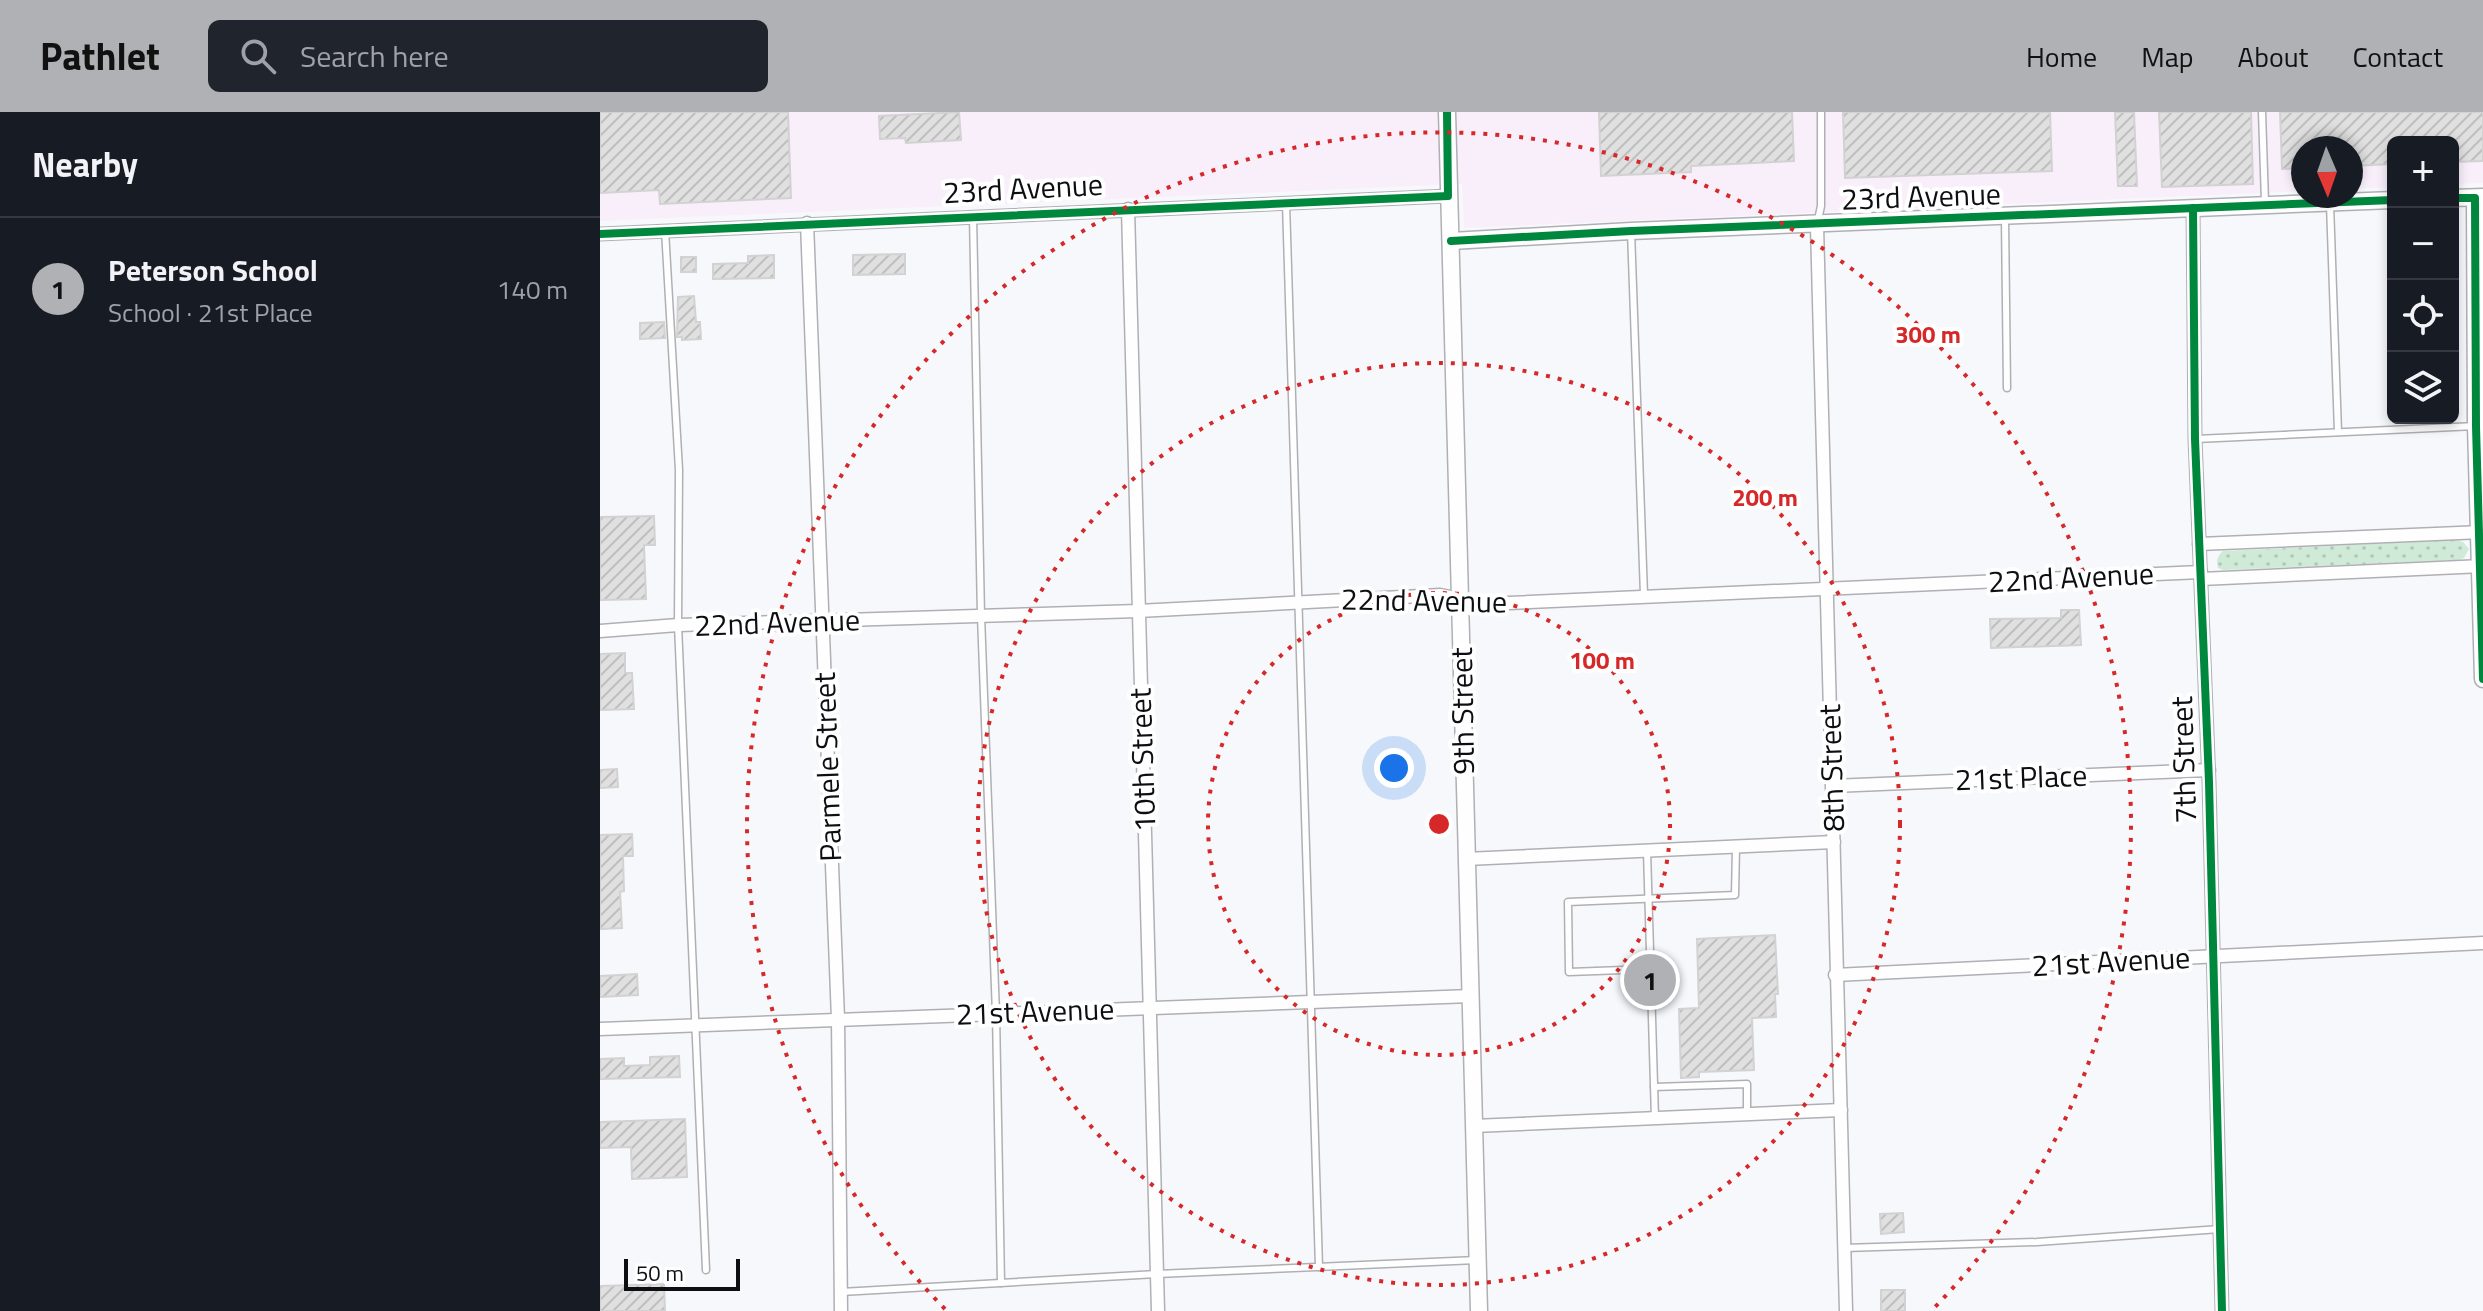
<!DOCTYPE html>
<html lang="en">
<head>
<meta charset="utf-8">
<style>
  body { margin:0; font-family:"Titillium Web",sans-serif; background:#20242c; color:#f1f3f6 }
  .controls { position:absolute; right:24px; top:24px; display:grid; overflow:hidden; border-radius:12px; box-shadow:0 4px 12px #0003 }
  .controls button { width:72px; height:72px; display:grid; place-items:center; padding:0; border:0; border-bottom:2px solid #363941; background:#171b24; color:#f1f3f6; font:40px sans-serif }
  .compass { position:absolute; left:1691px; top:24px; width:72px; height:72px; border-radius:50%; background:#171b24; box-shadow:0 4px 12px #0003; rotate:178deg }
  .scale { position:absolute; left:24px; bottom:20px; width:116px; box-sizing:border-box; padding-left:8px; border:4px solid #0d0e12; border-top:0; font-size:22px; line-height:28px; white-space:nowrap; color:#0d0e12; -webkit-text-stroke:6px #fff; paint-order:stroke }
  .you { position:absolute; left:794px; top:656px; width:28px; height:28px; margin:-20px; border:6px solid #fff; border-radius:50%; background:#1a73e8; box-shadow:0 0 0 12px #1a73e833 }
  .badge { display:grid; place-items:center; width:52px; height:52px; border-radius:50%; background:#afb1b4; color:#111; font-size:26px; font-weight:700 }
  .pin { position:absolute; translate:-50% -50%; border:4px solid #fff; box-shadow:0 2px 8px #0006 }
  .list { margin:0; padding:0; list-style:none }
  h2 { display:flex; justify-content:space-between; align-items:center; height:104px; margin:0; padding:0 32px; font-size:34px }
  h2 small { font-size:26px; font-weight:400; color:#9ea1a6 }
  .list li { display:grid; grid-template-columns:52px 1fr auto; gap:24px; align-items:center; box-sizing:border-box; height:144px; padding:0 32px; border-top:2px solid #363941 }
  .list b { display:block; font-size:30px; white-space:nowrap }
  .list p { margin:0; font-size:26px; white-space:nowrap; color:#9ea1a6 }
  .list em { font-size:26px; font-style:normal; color:#9ea1a6 }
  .icon { flex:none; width:44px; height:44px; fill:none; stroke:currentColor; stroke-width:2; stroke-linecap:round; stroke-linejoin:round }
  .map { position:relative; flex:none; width:1883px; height:1199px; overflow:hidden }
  header { display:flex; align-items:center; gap:48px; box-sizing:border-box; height:112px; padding:0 40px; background:#afb1b4; color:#111 }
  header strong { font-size:38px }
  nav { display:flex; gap:44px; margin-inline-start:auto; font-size:28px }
  .search { width:560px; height:72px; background:#20242c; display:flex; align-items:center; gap:20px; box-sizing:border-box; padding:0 28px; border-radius:12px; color:#9ea1a6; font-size:30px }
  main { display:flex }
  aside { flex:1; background:#171b24 }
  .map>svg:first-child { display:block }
  .industrial { fill:#f8effb }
  .green { fill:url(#green-dots) }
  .building { fill:url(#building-hatch); stroke:#d3d2d2; stroke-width:2 }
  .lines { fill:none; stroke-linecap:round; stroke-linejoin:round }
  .lane-casing { stroke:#b0b0b4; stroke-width:9 }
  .street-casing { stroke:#b0b0b4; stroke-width:15 }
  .secondary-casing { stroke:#b0b0b4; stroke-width:19 }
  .lane { stroke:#fefeff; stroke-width:6 }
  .street { stroke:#fefeff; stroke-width:12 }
  .secondary { stroke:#fefeff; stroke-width:16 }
  .cycleway-casing { stroke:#fff; stroke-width:13 }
  .cycleway { stroke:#00873e; stroke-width:8 }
  .ring { fill:none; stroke:#d62828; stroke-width:4; stroke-dasharray:4 8 }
  .labels { text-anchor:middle; stroke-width:8; stroke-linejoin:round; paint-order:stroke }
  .street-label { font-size:30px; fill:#0d0e12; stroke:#fff }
  .centre { fill:#d62828; stroke:#fff; stroke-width:4 }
  .ring-label { font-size:24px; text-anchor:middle; font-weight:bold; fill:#d62828; stroke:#fff; stroke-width:8; stroke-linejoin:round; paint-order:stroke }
</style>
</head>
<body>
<header>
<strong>Pathlet</strong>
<div class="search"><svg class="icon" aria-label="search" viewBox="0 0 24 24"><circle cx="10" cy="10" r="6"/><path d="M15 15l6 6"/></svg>Search here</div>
<nav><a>Home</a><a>Map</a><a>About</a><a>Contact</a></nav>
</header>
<main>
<aside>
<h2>Nearby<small></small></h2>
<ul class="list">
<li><span class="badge">1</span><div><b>Peterson School</b><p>School · 21st Place</p></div><em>140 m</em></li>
</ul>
</aside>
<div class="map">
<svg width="1883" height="1199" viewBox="0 0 1883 1199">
  <defs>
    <pattern id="green-dots" width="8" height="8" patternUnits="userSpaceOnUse" patternTransform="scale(2)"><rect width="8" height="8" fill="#cfebd7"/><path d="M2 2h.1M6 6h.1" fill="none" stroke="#b1c8b8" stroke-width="1.8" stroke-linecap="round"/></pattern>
    <pattern id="building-hatch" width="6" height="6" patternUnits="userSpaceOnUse" patternTransform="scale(2)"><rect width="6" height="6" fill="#e1e0e0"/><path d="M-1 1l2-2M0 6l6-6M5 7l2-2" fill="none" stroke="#c0bfbf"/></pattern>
  </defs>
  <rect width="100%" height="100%" fill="#f7f8fc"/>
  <polygon class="industrial" points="0,0 1883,0 1883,71 1853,72 1853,30 1793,30 1793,75 1751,77 1751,36 1703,36 1703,79 864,116 862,72 0,109"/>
  <path class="green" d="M1856 428 1863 430 1869 437 1864 446 1859 448 1623 458 1618 456C1616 449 1617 444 1623 439Z"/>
  <g class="building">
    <polygon points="0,0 188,0 191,86 60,92 59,78 0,81"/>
    <polygon points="359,0 361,28 306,31 305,26 280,27 279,4"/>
    <polygon points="999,0 1192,0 1194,49 1091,54 1091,60 1001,64"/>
    <polygon points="1243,0 1450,0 1452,59 1245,66"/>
    <polygon points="1515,0 1534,0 1537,74 1518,74"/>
    <polygon points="1559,0 1651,0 1653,72 1562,75"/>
    <polygon points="1680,0 1883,0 1883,49 1853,50 1853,30 1793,30 1793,52 1751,54 1751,36 1703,36 1703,56 1682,57"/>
    <polygon points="305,142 305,162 253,163 253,143"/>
    <polygon points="174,143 174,166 113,167 113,152 148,151 148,144"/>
    <rect x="81" y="145" width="15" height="15"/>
    <polygon points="94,184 96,210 100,210 101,227 82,228 82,225 77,225 78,185"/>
    <polygon points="64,210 65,226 40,227 40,211"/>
    <polygon points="54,404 55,433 44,433 46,487 0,488 0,405"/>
    <polygon points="1461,498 1479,498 1481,533 1391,536 1390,507 1461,506"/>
    <polygon points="25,541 25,561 32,561 34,597 0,598 0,542"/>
    <polygon points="17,657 18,675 0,676 0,658"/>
    <polygon points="32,722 33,744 23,744 24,779 20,780 22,816 0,817 0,723"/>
    <polygon points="1175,823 1178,882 1175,882 1176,905 1152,906 1154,958 1099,960 1099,965 1081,966 1079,897 1099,896 1097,827"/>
    <polygon points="37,862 38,883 0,885 0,864"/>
    <polygon points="79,944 80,965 0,967 0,947 24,946 24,954 50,953 50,945"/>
    <polygon points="85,1007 87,1065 32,1067 31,1035 0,1036 0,1010"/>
    <polygon points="1303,1101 1304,1120 1281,1122 1280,1102"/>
    <polygon points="64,1172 65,1199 0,1199 0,1174"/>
    <rect x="1281" y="1178" width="24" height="21"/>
  </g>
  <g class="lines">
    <defs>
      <g id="lane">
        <polyline points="1662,0 1665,90"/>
        <polyline points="686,91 719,1155"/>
        <polyline points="1730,92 1738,320"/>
        <polyline points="373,104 381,504 396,902 401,1171"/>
        <polyline points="1405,106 1407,276"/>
        <polyline points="1218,108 1221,94 1221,0"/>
        <polyline points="65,118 79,358 78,513 106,1158"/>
        <polyline points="1031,119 1044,483"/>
        <polyline points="1596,327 1876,314"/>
        <polyline points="1047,739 1055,1006"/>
        <polyline points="1050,857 969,860 968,790 1135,783 1136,735"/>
        <polyline points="1054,975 1147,972 1147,1002"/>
        <polyline points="1244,1136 1437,1130 1620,1117"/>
        <polyline points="241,1180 557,1162 877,1148"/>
      </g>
      <g id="street">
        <polyline points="1593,96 1595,327 1609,670 1622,1199"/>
        <polyline points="528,97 558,1199"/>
        <polyline points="207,111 238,907 241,1199"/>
        <polyline points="1217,114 1246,1199"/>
        <polyline points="0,122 848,84"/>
        <polyline points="1599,432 1883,420"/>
        <polyline points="1601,467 1883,454"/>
        <polyline points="0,519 78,513 538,499 840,483 886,492 1601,460"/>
        <polyline points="1233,674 1609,658"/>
        <polyline points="866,747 1234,730"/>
        <polyline points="1235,863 1883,831"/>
        <polyline points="0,917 871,884"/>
        <polyline points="874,1014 1241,998"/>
      </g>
      <g id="secondary">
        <polyline points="847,0 879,1199"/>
        <polyline points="1853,86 1883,85"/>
        <polyline points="1875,86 1876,314 1883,567"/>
        <polyline points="851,129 1031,119 1793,88"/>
      </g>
    </defs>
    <use href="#lane" class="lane-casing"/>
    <use href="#street" class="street-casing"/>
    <use href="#secondary" class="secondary-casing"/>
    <use href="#lane" class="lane"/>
    <use href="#street" class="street"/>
    <use href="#secondary" class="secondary"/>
    <defs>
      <g id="cycleway">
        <polyline points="1853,86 1875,86 1876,314 1883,567"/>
        <polyline points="1593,96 1595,327 1609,670 1622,1199"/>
        <polyline points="0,122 848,84 847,0"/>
        <polyline points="851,129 1031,119 1793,88"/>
      </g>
    </defs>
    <use href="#cycleway" class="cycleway-casing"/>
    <use href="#cycleway" class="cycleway"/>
  </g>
  <g class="ring">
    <circle cx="839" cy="712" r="231"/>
    <circle cx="839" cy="712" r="461"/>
    <path d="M345 1197A692 692 0 1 1 1333 1197"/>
  </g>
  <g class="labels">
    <g class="street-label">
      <text transform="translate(423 77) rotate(-3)" y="10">23rd Avenue</text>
      <text transform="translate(1321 85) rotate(-2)" y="10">23rd Avenue</text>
      <text transform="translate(1471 466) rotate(-3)" y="10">22nd Avenue</text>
      <text transform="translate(824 489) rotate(1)" y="10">22nd Avenue</text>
      <text transform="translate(177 511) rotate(-2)" y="10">22nd Avenue</text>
      <text transform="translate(863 599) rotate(-91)" y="10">9th Street</text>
      <text transform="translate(543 648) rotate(-92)" y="10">10th Street</text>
      <text transform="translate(1584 648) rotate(-92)" y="10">7th Street</text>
      <text transform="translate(228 655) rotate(-92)" y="10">Parmele Street</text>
      <text transform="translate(1232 656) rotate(-92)" y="10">8th Street</text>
      <text transform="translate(1421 666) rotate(-2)" y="10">21st Place</text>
      <text transform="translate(1511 850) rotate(-3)" y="10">21st Avenue</text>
      <text transform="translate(435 900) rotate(-2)" y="10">21st Avenue</text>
    </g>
  </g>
  <circle cx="839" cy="712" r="12" class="centre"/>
  <g class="ring-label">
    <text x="1328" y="231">300 m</text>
    <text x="1165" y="394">200 m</text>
    <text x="1002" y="557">100 m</text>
  </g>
</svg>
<div class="controls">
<button>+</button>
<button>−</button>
<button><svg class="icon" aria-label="locate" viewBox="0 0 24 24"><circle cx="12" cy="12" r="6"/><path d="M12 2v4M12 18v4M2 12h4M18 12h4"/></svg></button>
<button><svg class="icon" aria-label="layers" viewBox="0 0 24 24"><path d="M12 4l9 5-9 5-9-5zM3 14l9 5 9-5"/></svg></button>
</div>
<svg class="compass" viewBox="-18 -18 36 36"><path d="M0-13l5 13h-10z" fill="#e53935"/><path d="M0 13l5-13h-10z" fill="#9ea1a6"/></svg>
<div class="scale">50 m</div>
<div class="you"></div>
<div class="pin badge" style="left:1050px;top:868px">1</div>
</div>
</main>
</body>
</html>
